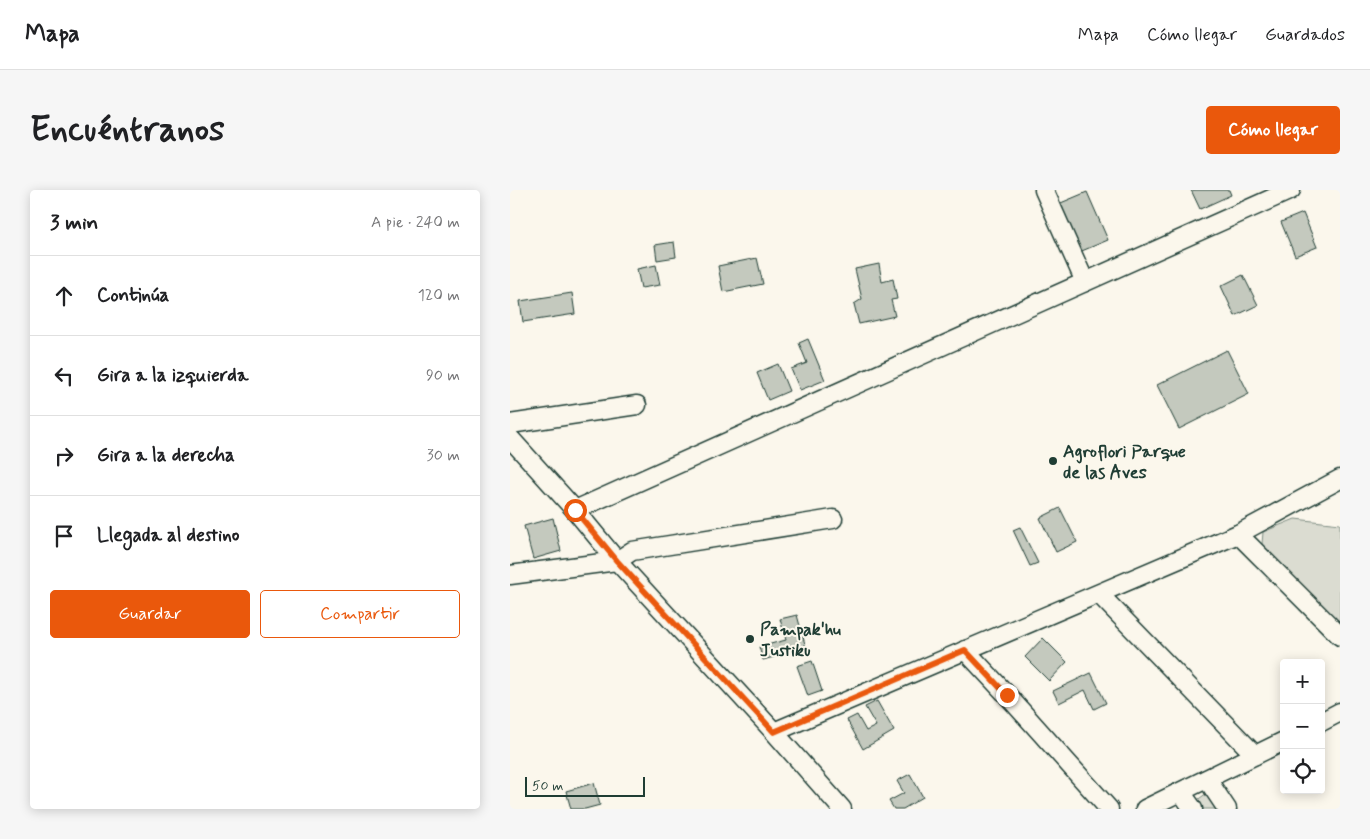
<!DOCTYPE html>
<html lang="es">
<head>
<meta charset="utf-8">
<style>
  body { margin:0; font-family:Mynerve,sans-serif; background:#f6f6f6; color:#202124 }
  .controls { position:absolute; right:15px; bottom:15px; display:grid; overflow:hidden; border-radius:5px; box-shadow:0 2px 12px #0003 }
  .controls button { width:45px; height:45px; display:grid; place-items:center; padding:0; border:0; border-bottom:1px solid #e0e0e0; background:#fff; color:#202124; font:25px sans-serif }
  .scale { position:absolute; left:15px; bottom:12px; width:120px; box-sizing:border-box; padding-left:5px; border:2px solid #1f3d34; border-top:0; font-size:14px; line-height:18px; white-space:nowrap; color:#1f3d34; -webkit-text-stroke:4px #fbf7ec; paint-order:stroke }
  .stop { position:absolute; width:15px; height:15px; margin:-11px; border:4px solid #ea580c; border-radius:50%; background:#fff }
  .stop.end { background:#ea580c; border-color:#fff; box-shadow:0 1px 5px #0008 }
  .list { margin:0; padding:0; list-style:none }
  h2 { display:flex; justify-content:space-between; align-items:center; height:65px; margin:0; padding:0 20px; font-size:21px }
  h2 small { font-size:16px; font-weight:400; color:#757577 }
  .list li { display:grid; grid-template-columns:32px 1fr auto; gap:15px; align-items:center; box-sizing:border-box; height:80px; padding:0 20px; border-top:1px solid #e0e0e0 }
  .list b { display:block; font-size:19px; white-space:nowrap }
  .list em { font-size:16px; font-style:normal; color:#757577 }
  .actions { display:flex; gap:10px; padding:15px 20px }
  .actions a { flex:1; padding:11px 0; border:1px solid #ea580c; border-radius:5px; text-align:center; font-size:18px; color:#ea580c }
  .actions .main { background:#ea580c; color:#fff }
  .icon { flex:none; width:28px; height:28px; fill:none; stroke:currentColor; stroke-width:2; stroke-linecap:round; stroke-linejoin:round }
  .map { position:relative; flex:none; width:830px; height:619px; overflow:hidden; border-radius:5px }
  header { display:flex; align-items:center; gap:30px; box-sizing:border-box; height:70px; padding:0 25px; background:#fff; border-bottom:1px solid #e0e0e0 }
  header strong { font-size:24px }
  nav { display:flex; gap:28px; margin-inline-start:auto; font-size:18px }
  .intro { display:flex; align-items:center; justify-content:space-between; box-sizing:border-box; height:120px; padding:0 30px }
  h1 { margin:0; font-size:35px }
  .button { padding:12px 22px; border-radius:5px; background:#ea580c; color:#fff; font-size:18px; font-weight:700 }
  main { display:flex; gap:30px; padding:0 30px }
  aside { flex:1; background:#fff; border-radius:5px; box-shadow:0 2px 12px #0003 }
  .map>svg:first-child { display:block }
  .green { fill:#dbdcd1; stroke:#7d8c82 }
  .building { fill:#c4c9be; stroke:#1f3d34 }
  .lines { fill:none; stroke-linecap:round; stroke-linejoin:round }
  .minor-casing { stroke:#1f3d34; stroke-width:21 }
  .minor { stroke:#fbf7ec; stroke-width:18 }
  .route { stroke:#ea580c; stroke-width:6 }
  .poi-dot { fill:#1f3d34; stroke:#fbf7ec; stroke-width:2 }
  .labels { text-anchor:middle; stroke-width:4; stroke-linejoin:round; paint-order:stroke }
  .poi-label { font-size:18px; font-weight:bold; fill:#1f3d34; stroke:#fbf7ec; text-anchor:start }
</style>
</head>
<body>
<header>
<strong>Mapa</strong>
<nav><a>Mapa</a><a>Cómo llegar</a><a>Guardados</a></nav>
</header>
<div class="intro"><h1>Encuéntranos</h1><a class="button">Cómo llegar</a></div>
<main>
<aside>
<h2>3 min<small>A pie · 240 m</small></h2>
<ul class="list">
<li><svg class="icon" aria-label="ahead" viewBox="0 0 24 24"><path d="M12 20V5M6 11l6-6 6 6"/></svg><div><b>Continúa</b></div><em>120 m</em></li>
<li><svg class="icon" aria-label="left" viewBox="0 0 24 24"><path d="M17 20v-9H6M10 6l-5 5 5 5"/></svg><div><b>Gira a la izquierda</b></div><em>90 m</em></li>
<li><svg class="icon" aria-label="right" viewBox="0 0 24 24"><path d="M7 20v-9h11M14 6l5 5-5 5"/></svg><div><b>Gira a la derecha</b></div><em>30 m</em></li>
<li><svg class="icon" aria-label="arrive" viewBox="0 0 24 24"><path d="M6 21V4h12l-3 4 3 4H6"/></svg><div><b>Llegada al destino</b></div></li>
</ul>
<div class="actions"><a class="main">Guardar</a><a>Compartir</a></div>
</aside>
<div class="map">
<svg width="830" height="619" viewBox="0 0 830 619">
  <rect width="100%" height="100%" fill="#fbf7ec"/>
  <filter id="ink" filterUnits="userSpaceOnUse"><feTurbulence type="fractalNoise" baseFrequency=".02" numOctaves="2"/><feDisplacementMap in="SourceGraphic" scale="10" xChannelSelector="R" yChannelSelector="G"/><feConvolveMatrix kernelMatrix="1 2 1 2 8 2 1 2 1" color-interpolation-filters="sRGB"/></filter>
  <g filter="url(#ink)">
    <g class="green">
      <polygon points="785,329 830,334 830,435 752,354 753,342"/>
      <polygon points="697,603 708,619 692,619 686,611"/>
    </g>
    <g class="building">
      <polygon points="681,0 719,0 721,5 690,19"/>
      <polygon points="577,2 598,50 567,63 546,15"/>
      <polygon points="793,23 807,57 785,66 771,32"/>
      <polygon points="164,52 166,67 147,70 145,55"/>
      <polygon points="247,68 253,94 213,102 208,76"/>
      <polygon points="369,74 372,92 383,89 387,109 381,110 385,126 349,134 344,114 352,109 345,79"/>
      <polygon points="146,75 150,95 131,98 127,79"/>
      <polygon points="733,85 748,115 725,126 711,96"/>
      <polygon points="62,103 65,124 13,132 10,111"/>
      <polygon points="298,149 315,190 290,200 281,179 297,173 289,153"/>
      <polygon points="717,160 739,204 669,239 647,195"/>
      <polygon points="268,174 279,201 258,210 247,183"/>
      <polygon points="550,318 567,352 546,362 530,328"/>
      <polygon points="43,328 51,361 23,369 14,336"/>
      <polygon points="510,337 528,373 520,376 503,340"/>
      <polygon points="287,425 296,458 253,470 249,457 276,450 270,429"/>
      <polygon points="533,448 557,472 539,491 515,467"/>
      <polygon points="302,471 312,501 298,506 287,476"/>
      <polygon points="581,483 596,513 584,519 575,500 549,513 543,501"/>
      <polygon points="367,511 384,541 353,559 337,530 347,525 356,541 366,536 355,517"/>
      <polygon points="400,584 413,607 393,619 384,619 379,611 394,603 387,591"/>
      <polygon points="84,593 90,615 75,619 61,619 56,601"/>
    </g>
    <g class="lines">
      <defs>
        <g id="minor">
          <polyline points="534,0 575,92"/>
          <polyline points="0,234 127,215"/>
          <polyline points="0,248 65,320 107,371 264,542 332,619"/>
          <polyline points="65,320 781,0"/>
          <polyline points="728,344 830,446"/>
          <polyline points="0,385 107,371 122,361 323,329"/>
          <polyline points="589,404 745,565"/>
          <polyline points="455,460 497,505 599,619"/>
          <polyline points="811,532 830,522"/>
          <polyline points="264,542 728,344 830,289"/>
          <polyline points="697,589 717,619"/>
          <polyline points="671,602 683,619"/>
          <polyline points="635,619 774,551"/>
        </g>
      </defs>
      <use href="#minor" class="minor-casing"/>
      <use href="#minor" class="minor"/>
    </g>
  </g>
  <g class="lines" filter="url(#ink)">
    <polyline class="route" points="65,320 107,371 264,542 455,460 497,505"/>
  </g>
  <g class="poi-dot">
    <circle cx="543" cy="271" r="5"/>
    <circle cx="240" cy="449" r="5"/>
  </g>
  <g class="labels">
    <g class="poi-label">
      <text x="553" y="267">Agroflori Parque<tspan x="553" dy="21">de las Aves</tspan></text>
      <text x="250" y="445">Pampak'hu<tspan x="250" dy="21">Justiku</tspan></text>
    </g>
  </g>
</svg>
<div class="controls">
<button>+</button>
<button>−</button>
<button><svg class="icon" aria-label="locate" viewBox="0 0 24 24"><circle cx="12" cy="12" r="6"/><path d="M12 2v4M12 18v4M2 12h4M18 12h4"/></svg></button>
</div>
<div class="scale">50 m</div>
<div class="stop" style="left:65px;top:320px"></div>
<div class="stop end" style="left:497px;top:505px"></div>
</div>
</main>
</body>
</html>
